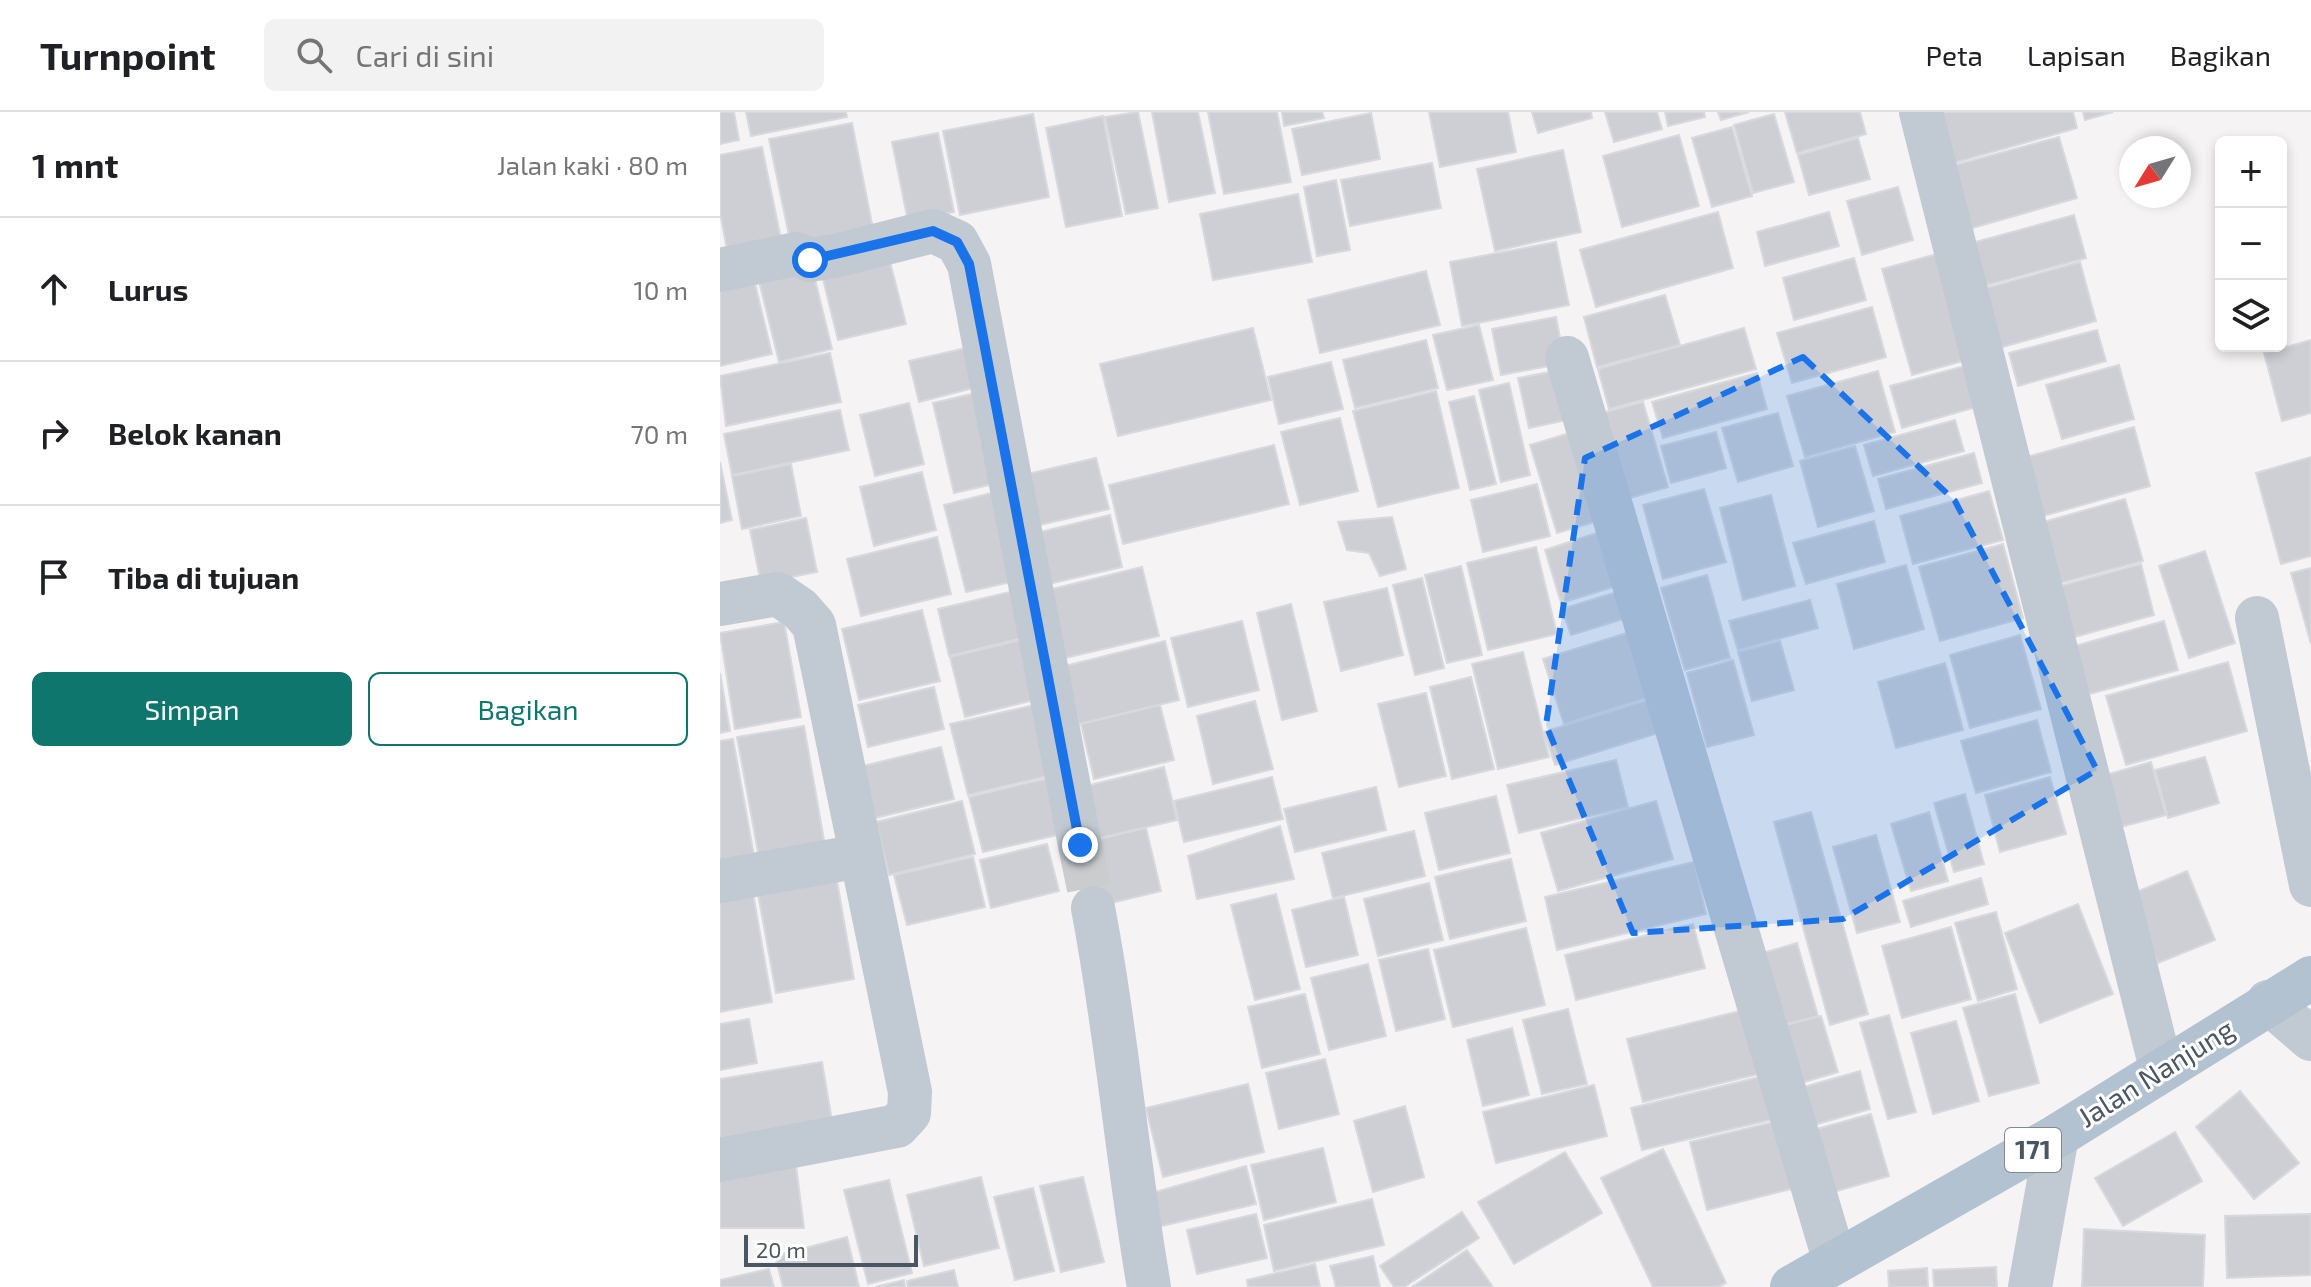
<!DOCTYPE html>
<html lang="id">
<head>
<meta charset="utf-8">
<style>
  body { margin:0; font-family:"Exo 2",sans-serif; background:#f2f2f2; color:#202124 }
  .controls { position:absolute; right:24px; top:24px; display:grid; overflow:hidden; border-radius:12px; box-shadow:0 4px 12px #0003 }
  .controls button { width:72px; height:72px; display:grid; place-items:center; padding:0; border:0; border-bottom:2px solid #e0e0e0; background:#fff; color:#202124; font:40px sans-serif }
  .compass { position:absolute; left:1399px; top:24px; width:72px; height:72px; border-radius:50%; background:#fff; box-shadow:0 4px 12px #0003; rotate:233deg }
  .scale { position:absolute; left:24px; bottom:20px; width:174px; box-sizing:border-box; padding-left:8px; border:4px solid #4a5661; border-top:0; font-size:22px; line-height:28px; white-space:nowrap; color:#4a5661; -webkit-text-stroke:6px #fff; paint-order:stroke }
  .stop { position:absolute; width:24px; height:24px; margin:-18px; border:6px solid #1a73e8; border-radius:50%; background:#fff }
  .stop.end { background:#1a73e8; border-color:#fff; box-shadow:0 2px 8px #0008 }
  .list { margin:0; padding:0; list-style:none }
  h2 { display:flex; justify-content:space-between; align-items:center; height:104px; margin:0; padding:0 32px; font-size:34px }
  h2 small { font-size:26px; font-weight:400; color:#757577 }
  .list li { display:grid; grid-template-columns:52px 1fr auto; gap:24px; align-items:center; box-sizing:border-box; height:144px; padding:0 32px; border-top:2px solid #e0e0e0 }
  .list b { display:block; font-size:30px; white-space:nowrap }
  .list em { font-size:26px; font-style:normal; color:#757577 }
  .actions { display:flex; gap:16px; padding:24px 32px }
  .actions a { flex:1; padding:18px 0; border:2px solid #0f766e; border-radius:12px; text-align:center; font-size:28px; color:#0f766e }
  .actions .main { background:#0f766e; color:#fff }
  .icon { flex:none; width:44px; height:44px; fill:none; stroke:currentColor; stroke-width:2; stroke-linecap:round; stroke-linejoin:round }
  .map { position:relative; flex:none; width:1591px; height:1175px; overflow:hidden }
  header { display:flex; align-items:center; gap:48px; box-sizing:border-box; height:112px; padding:0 40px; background:#fff; border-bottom:2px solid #e0e0e0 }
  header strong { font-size:38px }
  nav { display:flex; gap:44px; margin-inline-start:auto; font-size:28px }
  .search { width:560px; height:72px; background:#f2f2f2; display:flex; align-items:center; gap:20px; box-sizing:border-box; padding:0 28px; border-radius:12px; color:#757577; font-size:30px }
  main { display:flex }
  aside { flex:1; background:#fff }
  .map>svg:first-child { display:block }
  .building { fill:#cdcfd5; stroke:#d7d9de; stroke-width:2 }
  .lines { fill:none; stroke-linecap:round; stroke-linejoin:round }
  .minor-tunnel { stroke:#caccce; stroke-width:44; stroke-dasharray:44 22; stroke-linecap:butt }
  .minor { stroke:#c1cad2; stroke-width:44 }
  .major { stroke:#b3c2d1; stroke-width:44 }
  .route { stroke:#1a73e8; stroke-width:10 }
  .marked { fill:#1a73e8; fill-opacity:0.2; stroke:#1a73e8; stroke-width:6; stroke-dasharray:16 10; stroke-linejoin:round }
  .labels { text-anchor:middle; stroke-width:6; stroke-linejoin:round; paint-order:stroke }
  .shield { fill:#fff; stroke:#808990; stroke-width:2 }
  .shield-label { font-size:26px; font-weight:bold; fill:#4a5661 }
  .street-label { font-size:28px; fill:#4a5661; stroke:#fff }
</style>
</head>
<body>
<header>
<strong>Turnpoint</strong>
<div class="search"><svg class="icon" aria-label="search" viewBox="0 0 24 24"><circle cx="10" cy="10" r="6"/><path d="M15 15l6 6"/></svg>Cari di sini</div>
<nav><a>Peta</a><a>Lapisan</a><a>Bagikan</a></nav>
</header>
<main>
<aside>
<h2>1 mnt<small>Jalan kaki · 80 m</small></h2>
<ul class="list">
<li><svg class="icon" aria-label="ahead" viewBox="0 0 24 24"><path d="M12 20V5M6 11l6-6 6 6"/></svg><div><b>Lurus</b></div><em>10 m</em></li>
<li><svg class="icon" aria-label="right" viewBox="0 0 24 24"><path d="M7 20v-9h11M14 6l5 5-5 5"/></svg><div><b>Belok kanan</b></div><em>70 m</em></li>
<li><svg class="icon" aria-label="arrive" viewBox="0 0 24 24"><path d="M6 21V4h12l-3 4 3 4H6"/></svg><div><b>Tiba di tujuan</b></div></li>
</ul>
<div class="actions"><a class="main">Simpan</a><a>Bagikan</a></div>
</aside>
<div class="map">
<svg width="1591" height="1175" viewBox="0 0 1591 1175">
  <rect width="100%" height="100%" fill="#f5f3f3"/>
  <g class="building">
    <polygon points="0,0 14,0 19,28 0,32"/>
    <polygon points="26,0 126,0 127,5 31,24"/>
    <polygon points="418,0 438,96 406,102 385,5"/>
    <polygon points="432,0 478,0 495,81 449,90"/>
    <polygon points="488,0 557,0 571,70 504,82"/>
    <polygon points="562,0 602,0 604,6 564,14"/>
    <polygon points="709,0 788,0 796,40 720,55"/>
    <polygon points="812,0 871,0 872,6 818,21"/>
    <polygon points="885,0 937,0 942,17 894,30"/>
    <polygon points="945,0 984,0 985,5 948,14"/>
    <polygon points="998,0 1029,0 1001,8"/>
    <polygon points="1065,0 1140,0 1146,22 1077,41"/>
    <polygon points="1208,0 1353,0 1357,16 1223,54"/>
    <polygon points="1363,0 1393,0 1365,8"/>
    <polygon points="651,1 660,47 582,63 572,17"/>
    <polygon points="313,2 329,85 240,103 223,19"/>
    <polygon points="1054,2 1074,70 1033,81 1014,13"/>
    <polygon points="383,4 402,104 346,115 326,16"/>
    <polygon points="132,11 154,122 72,138 49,27"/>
    <polygon points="1012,15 1032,84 992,95 972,26"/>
    <polygon points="218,21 234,100 188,109 172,30"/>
    <polygon points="959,23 979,94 902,115 883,44"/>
    <polygon points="1339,25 1357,86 1242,119 1224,56"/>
    <polygon points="1138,26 1150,67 1089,83 1078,43"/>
    <polygon points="42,35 62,132 8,143 0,101 0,43"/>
    <polygon points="843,38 861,120 775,139 757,57"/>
    <polygon points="712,51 721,96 630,114 621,68"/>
    <polygon points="616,68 630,138 597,144 584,75"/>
    <polygon points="1178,75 1193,128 1142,143 1127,89"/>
    <polygon points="578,82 592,150 493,168 480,102"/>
    <polygon points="998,100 1013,156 876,195 860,138"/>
    <polygon points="1109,100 1119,134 1045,154 1037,120"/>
    <polygon points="1354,103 1366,146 1253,177 1241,134"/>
    <polygon points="836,130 849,193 742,214 730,150"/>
    <polygon points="1228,139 1257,245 1192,263 1162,157"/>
    <polygon points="1134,146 1146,188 1074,208 1063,166"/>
    <polygon points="170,150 186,212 118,228 103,167"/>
    <polygon points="1360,150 1376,209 1272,238 1255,179"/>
    <polygon points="91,151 112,237 59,250 38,165"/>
    <polygon points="32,159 52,242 0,254 0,167"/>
    <polygon points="706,159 720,213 600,241 588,188"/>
    <polygon points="945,183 960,233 877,255 864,205"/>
    <polygon points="1152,195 1166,245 1072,271 1057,221"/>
    <polygon points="836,205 845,251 781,263 772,217"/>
    <polygon points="759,213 773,268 727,278 713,223"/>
    <polygon points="533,216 551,288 398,324 380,252"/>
    <polygon points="1024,216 1036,257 889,297 878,257"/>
    <polygon points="1377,218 1386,249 1298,274 1289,241"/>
    <polygon points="706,228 718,276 635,296 623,248"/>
    <polygon points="1591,228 1591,301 1562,309 1544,241"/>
    <polygon points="255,234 265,273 199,290 189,249"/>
    <polygon points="110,241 121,290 6,314 0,264"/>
    <polygon points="611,250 623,297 559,312 548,265"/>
    <polygon points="1256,251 1267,292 1182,316 1170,274"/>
    <polygon points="1399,253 1414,307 1342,327 1326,273"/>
    <polygon points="846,257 856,306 809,316 798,266"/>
    <polygon points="1158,259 1175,320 1085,345 1067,284"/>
    <polygon points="1037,261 1047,297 943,326 932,290"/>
    <polygon points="789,271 810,363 781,370 759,278"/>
    <polygon points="269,278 291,368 234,381 213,291"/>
    <polygon points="716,279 739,376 658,395 633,299"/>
    <polygon points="754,284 776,372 750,378 729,290"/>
    <polygon points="923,290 948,375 903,388 878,302"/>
    <polygon points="189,291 204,352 155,364 140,303"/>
    <polygon points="120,298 129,338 12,363 4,322"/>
    <polygon points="1058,301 1073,354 1018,370 1002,316"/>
    <polygon points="620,306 638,379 580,393 561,320"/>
    <polygon points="1235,308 1244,339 1153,364 1144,333"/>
    <polygon points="1414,315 1430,374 1323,404 1307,345"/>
    <polygon points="860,318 888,406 837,421 810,333"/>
    <polygon points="996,320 1006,356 951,371 941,334"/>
    <polygon points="554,333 569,392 403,432 389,373"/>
    <polygon points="1135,334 1154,399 1098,415 1080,349"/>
    <polygon points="1254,341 1262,371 1166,397 1158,367"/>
    <polygon points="1591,345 1591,444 1561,452 1536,361"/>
    <polygon points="376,346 389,397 315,414 303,363"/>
    <polygon points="0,350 12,408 0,411"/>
    <polygon points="71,352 81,404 22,417 12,364"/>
    <polygon points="202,360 216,418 154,434 140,375"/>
    <polygon points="817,372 830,424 763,440 751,388"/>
    <polygon points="984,377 1006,450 943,467 923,393"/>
    <polygon points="283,378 305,467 246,480 224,393"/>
    <polygon points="1269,379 1283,428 1193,452 1180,404"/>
    <polygon points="1051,383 1075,474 1023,488 1000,396"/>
    <polygon points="1405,387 1423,449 1337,472 1320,411"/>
    <polygon points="390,403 402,455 324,473 312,422"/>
    <polygon points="672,405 686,457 660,464 649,441 627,438 618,410"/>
    <polygon points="86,406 97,460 41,471 30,418"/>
    <polygon points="1154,409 1165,450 1086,472 1073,431"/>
    <polygon points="889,417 906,471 841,491 825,438"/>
    <polygon points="217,425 231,482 141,504 127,447"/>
    <polygon points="1283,432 1303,506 1220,529 1199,455"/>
    <polygon points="816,435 837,522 768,538 747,451"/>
    <polygon points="1485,439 1515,531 1469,546 1439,454"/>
    <polygon points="1421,452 1434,503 1340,529 1325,478"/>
    <polygon points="1186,453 1204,517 1134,537 1117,472"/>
    <polygon points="741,454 762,543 727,551 705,463"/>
    <polygon points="422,455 439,524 345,546 328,478"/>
    <polygon points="1591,456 1591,532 1571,461"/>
    <polygon points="987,463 1010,546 965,558 941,476"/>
    <polygon points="702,466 724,556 695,563 673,473"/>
    <polygon points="667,476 683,543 621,559 604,490"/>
    <polygon points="302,477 315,523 229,544 218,497"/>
    <polygon points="907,477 916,503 851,523 842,497"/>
    <polygon points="1090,488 1098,516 1018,538 1009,509"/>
    <polygon points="571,492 597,599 562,608 537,501"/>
    <polygon points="202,498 220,569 139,588 122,517"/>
    <polygon points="522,509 539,578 468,595 451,526"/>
    <polygon points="1444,509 1458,558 1358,585 1344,537"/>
    <polygon points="64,510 81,605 15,617 0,521"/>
    <polygon points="910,520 929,585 844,612 823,547"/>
    <polygon points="1300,523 1321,597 1250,616 1230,543"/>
    <polygon points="308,526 322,586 245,605 230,545"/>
    <polygon points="445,529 459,588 359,612 345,554"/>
    <polygon points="1060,529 1074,578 1032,589 1018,540"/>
    <polygon points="803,540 829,645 778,657 752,552"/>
    <polygon points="1013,548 1034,623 987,635 967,561"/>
    <polygon points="1508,550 1527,619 1406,653 1386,584"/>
    <polygon points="1225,551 1243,618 1176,636 1158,570"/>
    <polygon points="0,561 10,619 0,621"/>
    <polygon points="751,565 774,657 732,667 710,575"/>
    <polygon points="214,575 224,617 148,635 138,593"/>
    <polygon points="706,581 726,664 679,675 658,592"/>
    <polygon points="931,587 941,620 835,653 824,620"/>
    <polygon points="535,589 553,657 493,672 477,604"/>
    <polygon points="319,592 336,662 248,683 230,612"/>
    <polygon points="440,593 454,648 374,667 361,612"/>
    <polygon points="1317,608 1331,660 1256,681 1241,629"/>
    <polygon points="84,614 105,734 39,746 17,625"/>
    <polygon points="13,627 35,749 0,755 0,629"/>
    <polygon points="221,635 234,687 155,706 143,654"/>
    <polygon points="1485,645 1499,691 1448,706 1435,658"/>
    <polygon points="896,648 908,695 799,721 787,673"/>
    <polygon points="1431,650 1446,703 1389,718 1375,666"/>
    <polygon points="444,655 457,708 371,728 358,676"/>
    <polygon points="552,665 563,707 464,730 454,689"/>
    <polygon points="1330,665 1346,722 1280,740 1265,683"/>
    <polygon points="329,666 342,722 263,740 249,685"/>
    <polygon points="656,675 666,718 575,740 564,697"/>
    <polygon points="1245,682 1264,752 1234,760 1214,691"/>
    <polygon points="776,684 790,741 719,758 705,701"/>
    <polygon points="242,689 255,742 169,763 156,710"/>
    <polygon points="936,689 953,747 838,779 821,721"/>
    <polygon points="1091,700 1148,902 1110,913 1054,710"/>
    <polygon points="1209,700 1228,769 1191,779 1171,712"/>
    <polygon points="560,714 574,767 477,787 468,744"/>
    <polygon points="426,716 441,779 366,797 350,734"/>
    <polygon points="694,719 705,764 613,786 602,741"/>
    <polygon points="1156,723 1180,810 1137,821 1113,735"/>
    <polygon points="327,732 339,779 271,796 260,748"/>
    <polygon points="253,745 265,795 187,813 174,763"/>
    <polygon points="791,747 806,809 730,827 715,765"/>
    <polygon points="974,750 986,802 837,838 825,785"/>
    <polygon points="1467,759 1495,828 1438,851 1409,783"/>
    <polygon points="1261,766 1268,792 1191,815 1183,789"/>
    <polygon points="117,769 134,867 56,881 38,782"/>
    <polygon points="709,771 723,828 658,844 644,787"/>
    <polygon points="33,781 52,890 0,900 0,787"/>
    <polygon points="556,782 580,877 535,888 511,793"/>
    <polygon points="624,785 638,843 586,855 572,798"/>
    <polygon points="1358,792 1393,882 1320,911 1285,821"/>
    <polygon points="1276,800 1297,877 1258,889 1235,811"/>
    <polygon points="973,812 985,856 856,888 845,843"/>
    <polygon points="1231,815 1251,887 1182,906 1162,834"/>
    <polygon points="806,816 825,893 733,915 714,838"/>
    <polygon points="1077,831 1098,904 1059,914 1039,842"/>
    <polygon points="708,837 725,907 676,919 659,848"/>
    <polygon points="648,852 666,924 609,938 591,866"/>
    <polygon points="585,882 600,942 542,956 528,895"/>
    <polygon points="1295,882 1319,971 1269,984 1243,896"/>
    <polygon points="848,897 867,972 822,982 803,908"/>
    <polygon points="1028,897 1043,961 923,990 907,927"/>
    <polygon points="1169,903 1196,1000 1168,1007 1140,911"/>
    <polygon points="1101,904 1118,960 1074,973 1058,915"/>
    <polygon points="29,907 37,951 0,958 0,912"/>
    <polygon points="1236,909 1259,989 1213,1002 1191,921"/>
    <polygon points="792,916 809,983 763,994 747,928"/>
    <polygon points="605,947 619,1002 559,1017 546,961"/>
    <polygon points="102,950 112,1009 0,1029 0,967"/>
    <polygon points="1140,959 1150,997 1087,1015 1077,977"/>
    <polygon points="1048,963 1059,1006 922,1038 911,996"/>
    <polygon points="528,972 544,1040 443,1065 426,996"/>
    <polygon points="874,973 887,1024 776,1051 763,1000"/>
    <polygon points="1520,979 1579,1051 1534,1087 1476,1015"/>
    <polygon points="685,994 704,1065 653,1080 634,1009"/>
    <polygon points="1151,1002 1169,1064 1110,1081 1093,1018"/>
    <polygon points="1058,1009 1075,1076 987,1098 970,1030"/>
    <polygon points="1455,1020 1482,1069 1403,1114 1375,1066"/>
    <polygon points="603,1036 616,1090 544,1108 531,1053"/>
    <polygon points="943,1037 1006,1171 998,1175 933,1175 881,1066"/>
    <polygon points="845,1040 882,1101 794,1152 758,1090"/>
    <polygon points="76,1054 84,1116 0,1116 0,1063"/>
    <polygon points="526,1054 536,1092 433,1116 425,1083"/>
    <polygon points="261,1065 279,1136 204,1154 187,1083"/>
    <polygon points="363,1065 384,1150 341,1160 320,1074"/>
    <polygon points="169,1068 192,1161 148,1172 124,1078"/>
    <polygon points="313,1076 334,1159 295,1168 274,1085"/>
    <polygon points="652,1087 664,1133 554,1159 544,1113"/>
    <polygon points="742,1100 759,1126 684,1175 674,1175 660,1154"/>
    <polygon points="536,1102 547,1146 477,1162 467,1118"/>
    <polygon points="1591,1102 1591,1163 1507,1166 1505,1104"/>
    <polygon points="1364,1117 1485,1123 1483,1175 1362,1175"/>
    <polygon points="127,1125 139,1175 63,1175 55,1144"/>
    <polygon points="747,1138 773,1175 692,1175"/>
    <polygon points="653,1144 660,1175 616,1175 610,1154"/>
    <polygon points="595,1152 600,1175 528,1175 527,1168"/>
    <polygon points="1276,1155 1277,1175 1214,1175 1213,1158"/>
    <polygon points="1207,1156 1208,1175 1169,1175 1168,1159"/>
    <polygon points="49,1157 54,1175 0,1175 0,1168"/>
    <polygon points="234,1158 238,1175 188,1175 187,1169"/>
    <polygon points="184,1168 185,1175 155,1175"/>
  </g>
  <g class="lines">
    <polyline class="minor-tunnel" points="360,733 373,796"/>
    <g class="minor">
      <polyline points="1201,0 1441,956"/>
      <polyline points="0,158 76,142 90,148 115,144 213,119 237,130 249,152 360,733"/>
      <polyline points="847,246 1115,1150"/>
      <polyline points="0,492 58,482 80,497 94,513 190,980 189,1001 177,1014 0,1048"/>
      <polyline points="1537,506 1591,773"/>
      <polyline points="0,769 140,744"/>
      <path d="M373 796C397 921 407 1049 429 1175"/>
      <polyline points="1548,890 1591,927"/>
      <polyline points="1310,1175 1337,1024"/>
    </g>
    <polyline class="major" points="1072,1175 1337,1024 1591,866"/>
  </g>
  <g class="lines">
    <polyline class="route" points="90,148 213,119 237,130 249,152 360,733"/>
  </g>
  <path class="marked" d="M1083 245 1235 389 1377 658 1123 807 913 821 826 613 865 346Z"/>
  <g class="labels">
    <rect class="shield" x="1285" y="1016" width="56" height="44" rx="6"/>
    <g class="shield-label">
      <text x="1313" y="1047">171</text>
    </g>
    <g class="street-label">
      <text transform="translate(1436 961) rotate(-32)" y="10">Jalan Nanjung</text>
    </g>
  </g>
</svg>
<div class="controls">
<button>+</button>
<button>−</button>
<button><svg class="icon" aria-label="layers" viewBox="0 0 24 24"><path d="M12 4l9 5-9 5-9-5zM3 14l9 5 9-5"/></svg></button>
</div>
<svg class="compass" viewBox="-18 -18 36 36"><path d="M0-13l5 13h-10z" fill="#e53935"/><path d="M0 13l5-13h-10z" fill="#757577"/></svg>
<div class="scale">20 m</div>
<div class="stop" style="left:90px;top:148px"></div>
<div class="stop end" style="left:360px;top:733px"></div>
</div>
</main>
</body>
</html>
